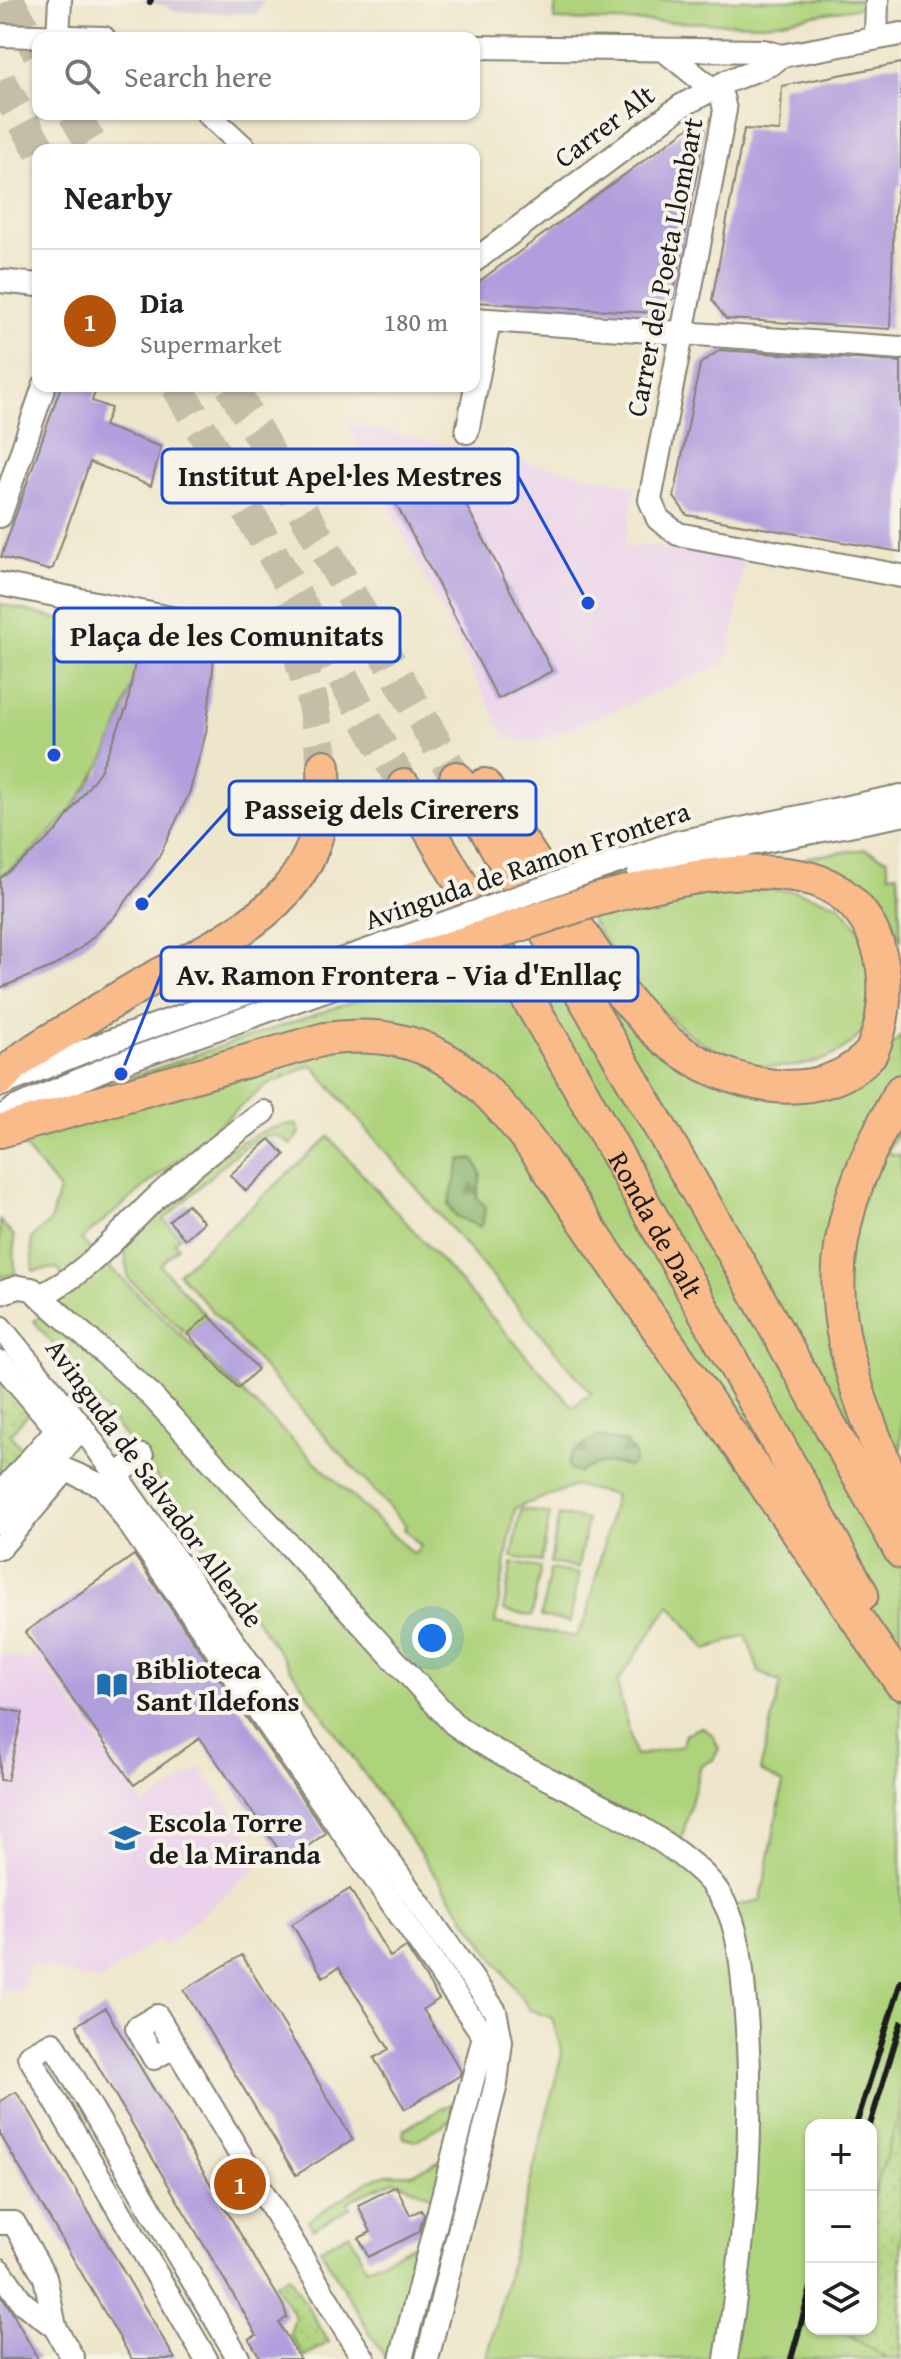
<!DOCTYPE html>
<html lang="en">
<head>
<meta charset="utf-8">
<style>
  body { margin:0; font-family:"Gentium Book Plus",serif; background:#f2f2f2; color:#222 }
  .controls { position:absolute; right:24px; bottom:24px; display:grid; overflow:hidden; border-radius:16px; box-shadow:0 2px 6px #0004 }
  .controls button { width:72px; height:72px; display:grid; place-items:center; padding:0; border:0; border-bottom:2px solid #e0e0e0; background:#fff; color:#222; font:40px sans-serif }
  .you { position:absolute; left:432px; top:1638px; width:28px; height:28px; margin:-20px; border:6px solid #fff; border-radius:50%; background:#1a73e8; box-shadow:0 0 0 12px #1a73e833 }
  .badge { display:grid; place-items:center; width:52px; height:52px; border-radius:50%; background:#b45309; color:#fff; font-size:26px; font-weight:700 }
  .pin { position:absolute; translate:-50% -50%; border:4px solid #fff; box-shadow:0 2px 8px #0006 }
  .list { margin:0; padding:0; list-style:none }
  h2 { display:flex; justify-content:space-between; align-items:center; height:104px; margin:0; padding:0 32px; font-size:34px }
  h2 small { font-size:26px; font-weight:400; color:#767676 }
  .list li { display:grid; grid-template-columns:52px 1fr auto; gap:24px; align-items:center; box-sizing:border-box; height:144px; padding:0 32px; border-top:2px solid #e0e0e0 }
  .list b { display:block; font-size:30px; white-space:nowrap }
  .list p { margin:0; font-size:26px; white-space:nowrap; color:#767676 }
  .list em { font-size:26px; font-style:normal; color:#767676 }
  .icon { flex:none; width:44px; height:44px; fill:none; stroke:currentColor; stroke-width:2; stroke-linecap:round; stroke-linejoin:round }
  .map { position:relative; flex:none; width:901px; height:2359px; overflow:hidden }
  .search { position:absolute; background:#fff; box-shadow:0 2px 6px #0004; left:32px; top:32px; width:448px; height:88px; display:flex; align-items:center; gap:20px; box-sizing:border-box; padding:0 28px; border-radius:16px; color:#767676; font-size:30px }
  .panel { position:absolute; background:#fff; box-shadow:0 2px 6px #0004; left:32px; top:144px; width:448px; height:248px; border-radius:16px }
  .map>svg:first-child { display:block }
  .built { fill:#ebd1eb }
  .industrial { fill:#cbbfd5 }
  .green { fill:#aed37c; stroke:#65784c; stroke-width:2; fill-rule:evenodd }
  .forest { fill:url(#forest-firs); stroke:#536844; stroke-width:2 }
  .garden { fill:url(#garden-dots); stroke:#65784c; stroke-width:2 }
  .building { fill:#b19edd }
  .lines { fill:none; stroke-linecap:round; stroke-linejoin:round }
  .highway-tunnel { stroke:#c4bea7; stroke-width:32; stroke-dasharray:32 16; stroke-linecap:butt }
  .minor-casing { stroke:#858173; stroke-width:26 }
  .highway-casing { stroke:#858173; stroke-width:36 }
  .minor { stroke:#fff; stroke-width:22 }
  .highway { stroke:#fabb8b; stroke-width:32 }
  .rail { stroke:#1c1c1c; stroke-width:6 }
  .minor-bridge-casing { stroke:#858173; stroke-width:26; stroke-linecap:butt }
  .highway-bridge-casing { stroke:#858173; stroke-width:36; stroke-linecap:butt }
  .minor-bridge { stroke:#fff; stroke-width:22 }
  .highway-bridge { stroke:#fabb8b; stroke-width:32 }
  .labels { text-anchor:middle; stroke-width:8; stroke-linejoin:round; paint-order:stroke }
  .street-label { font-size:28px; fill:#1c1c1c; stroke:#f7f3e8 }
  .poi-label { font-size:28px; font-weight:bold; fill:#1c1c1c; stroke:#f7f3e8; text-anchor:start }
  .leader { fill:none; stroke:#1d4ed8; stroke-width:3 }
  .callout-dot { fill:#1d4ed8; stroke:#f7f3e8; stroke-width:3 }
  .callout { fill:#f7f3e8; stroke:#1d4ed8; stroke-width:3 }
  .callout-label { font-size:30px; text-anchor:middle; font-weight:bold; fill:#1c1c1c }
</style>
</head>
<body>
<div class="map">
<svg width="901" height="2359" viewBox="0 0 901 2359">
  <defs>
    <pattern id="forest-firs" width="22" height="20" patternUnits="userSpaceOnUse" patternTransform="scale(2)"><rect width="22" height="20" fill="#8ab56c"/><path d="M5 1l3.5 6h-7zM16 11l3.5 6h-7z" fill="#709258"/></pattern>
    <pattern id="garden-dots" width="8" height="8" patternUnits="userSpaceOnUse" patternTransform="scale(2)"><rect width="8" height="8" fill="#aed37c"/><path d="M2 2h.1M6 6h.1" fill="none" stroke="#95b56b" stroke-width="1.8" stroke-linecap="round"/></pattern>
  </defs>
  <rect width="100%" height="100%" fill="#f7f3e8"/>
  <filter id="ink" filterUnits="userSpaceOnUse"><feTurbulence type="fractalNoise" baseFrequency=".0125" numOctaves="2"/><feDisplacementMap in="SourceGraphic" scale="16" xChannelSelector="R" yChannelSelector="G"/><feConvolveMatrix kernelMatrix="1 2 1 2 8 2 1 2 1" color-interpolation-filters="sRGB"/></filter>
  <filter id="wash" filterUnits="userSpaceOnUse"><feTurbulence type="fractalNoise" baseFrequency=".006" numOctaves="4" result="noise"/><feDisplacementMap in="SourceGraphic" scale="32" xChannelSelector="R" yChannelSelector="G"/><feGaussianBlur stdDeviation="1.8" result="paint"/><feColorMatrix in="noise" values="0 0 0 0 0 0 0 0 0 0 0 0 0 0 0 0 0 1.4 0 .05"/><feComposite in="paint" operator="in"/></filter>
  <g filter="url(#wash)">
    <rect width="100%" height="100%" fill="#eee6ca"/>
    <g class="built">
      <polygon points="347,423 636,486 625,542 629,549 641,544 744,561 732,645 724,664 536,743 506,739"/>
      <polygon points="36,1652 144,1806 201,1768 266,1860 164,1947 158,1940 98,1982 31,1964 21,1993 0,1988 0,1815 10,1771 0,1769 23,1713 0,1708 0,1653 26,1660"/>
    </g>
    <polygon class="industrial" points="138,0 265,0 256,14 173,11 167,6"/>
    <g class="green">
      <polygon points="556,0 860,0 861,7 765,24 554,20"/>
      <path d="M0 604 139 640C128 740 81 818 0 877Z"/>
      <path d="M865 849 887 859 889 874 898 873 901 942C882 893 845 874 796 864L807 857Z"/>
      <path d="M753 889 795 891 839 904 875 948C873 972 873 999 867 1021 862 1040 839 1054 822 1060 718 1094 636 994 589 917 643 901 697 889 753 889Z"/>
      <path d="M470 962 620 1008 753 1091 889 1049 901 1035V1127L887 1153 901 1156V2359H487L562 2053 552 2018 530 2010 149 1467 34 1321 71 1291 58 1268 33 1271 31 1239 50 1222 59 1190 22 1144 42 1107ZM312 1065 591 1393 573 1407 329 1137 178 1273 406 1526 404 1529 421 1546 413 1554 81 1240 266 1085ZM575 1486 615 1495 587 1616 576 1637 495 1623 515 1508ZM670 1605 707 1650 746 1635 759 1672 781 1683 760 1771 783 1784 761 1900 734 1906 680 1845 701 1765 713 1760 719 1749 713 1735 701 1727 685 1734 682 1746 635 1756 617 1683ZM811 2125H871V2329H811Z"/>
      <path d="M291 1124H296L300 1133 291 1145C280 1135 271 1133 256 1140 235 1149 185 1202 164 1220L180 1237 174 1242 178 1247 160 1265 207 1317 188 1335 128 1278 124 1243C163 1199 231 1132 291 1124Z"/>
      <polygon points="0,1221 14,1236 15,1274 0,1277"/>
      <polygon points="521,1509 550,1514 541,1562 512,1557"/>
      <polygon points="559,1515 587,1520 578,1568 550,1563"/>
      <polygon points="512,1563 540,1568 532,1616 503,1611"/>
      <polygon points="550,1569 579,1574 570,1622 541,1617"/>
      <polygon points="459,2099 457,2117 415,2141 403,2138 404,2129"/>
      <polygon points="445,2158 439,2200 394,2180 348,2201 351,2207 313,2229 308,2220 371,2180 386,2174 412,2174"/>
      <polygon points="350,2233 366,2268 429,2237 397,2357 384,2356 320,2249"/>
    </g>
    <g class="forest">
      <polygon points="461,1159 474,1159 481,1173 477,1198 485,1206 483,1223 479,1227 456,1216 448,1206"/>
      <path d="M597 1436 627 1443 635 1455 634 1463 628 1467C610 1460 594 1463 578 1473L571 1470 568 1464 573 1452Z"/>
    </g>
    <g class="garden">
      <polygon points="0,1375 30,1412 10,1434 24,1452 0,1479"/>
      <polygon points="901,2110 901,2359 887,2359 839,2329 871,2329 871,2202"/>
      <polygon points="289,2276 329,2342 304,2357 290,2335 295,2317 275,2284"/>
    </g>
    <g id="blocks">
      <g class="building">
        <polygon points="901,63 901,185 898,186 894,216 890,329 726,319 712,300 744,129 780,131 782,86"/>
        <polygon points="695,123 705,129 673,298 655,313 474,302 474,285"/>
        <polygon points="720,350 901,362 901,552 687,515 674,497 700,364"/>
        <polygon points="61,386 97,386 92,401 111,408 104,426 161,447 151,486 90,462 53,568 48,570 1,557"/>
        <polygon points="449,472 552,671 498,699 394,500"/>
        <polygon points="173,633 183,635 189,649 188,657 214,659 206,733 189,794 158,859 114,917 82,947 54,966 0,988 0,878 35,851 58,829 100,771 127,707 139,640 173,639"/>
        <polygon points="270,1139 285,1155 246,1191 230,1175"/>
        <polygon points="187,1204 204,1222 185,1239 169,1221"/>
        <polygon points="209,1315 258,1369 238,1388 188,1334"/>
        <polygon points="134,1555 326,1833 287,1861 200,1738 134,1785 25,1632"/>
        <polygon points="0,1708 23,1713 7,1781 0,1780"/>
        <polygon points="350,1889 390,1957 406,1947 439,1999 423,2009 461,2071 459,2076 405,2109 374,2058 389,2049 339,1967 323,1977 292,1924"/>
        <polygon points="242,1955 353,2140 296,2175 184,1990"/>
        <polygon points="105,2008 283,2305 287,2317 279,2323 300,2359 261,2359 249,2339 257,2335 82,2039 77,2025"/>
        <polygon points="16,2092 30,2112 175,2359 132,2359 0,2134 0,2101"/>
        <polygon points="396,2186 410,2215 421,2210 424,2215 419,2232 368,2257 359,2238 371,2232 358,2205"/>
        <polygon points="0,2294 11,2310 38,2359 0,2359"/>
      </g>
    </g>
  </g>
  <g filter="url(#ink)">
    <use href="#blocks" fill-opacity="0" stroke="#858173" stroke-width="2"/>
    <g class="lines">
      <g class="highway-tunnel">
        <polyline points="8,0 38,52"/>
        <polyline points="0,81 40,150"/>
        <polyline points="74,114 95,150"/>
        <polyline points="177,386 404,786"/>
        <polyline points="231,386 456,778"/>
        <polyline points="284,602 312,700 324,766"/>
      </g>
      <defs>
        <g id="minor">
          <polyline points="0,35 104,38"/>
          <polyline points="58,37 60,0"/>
          <polyline points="876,38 877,0"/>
          <polyline points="474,47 764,51 781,56 901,34"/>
          <polyline points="665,51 722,97 725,110 650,500 658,519 678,534 901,576"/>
          <polyline points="208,114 247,150"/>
          <polyline points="474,261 681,106 728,81 771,64 781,56"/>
          <polyline points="0,281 38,285"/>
          <polyline points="474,319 901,348"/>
          <polyline points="467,432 489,321"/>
          <polyline points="0,516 44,386"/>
          <polyline points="0,584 196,623 197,637 223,639"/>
          <polyline points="588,872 678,842 901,796"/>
          <polyline points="639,874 750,844 901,815"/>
          <polyline points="1,1085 105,1043 383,945"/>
          <polyline points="0,1118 15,1108 114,1065 385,969"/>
          <path d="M0 1293 19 1287 32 1289 148 1392 454 1724C529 1779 621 1804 693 1865 705 1875 717 1888 724 1902 740 1931 742 1971 745 2003 756 2123 745 2240 726 2359"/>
          <path d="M39 1296C87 1275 120 1232 157 1197 191 1166 227 1139 264 1112"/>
          <polyline points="0,1327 82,1427 495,2011 501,2041 496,2084 427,2359"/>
          <polyline points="0,1362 57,1429 0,1494"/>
          <polyline points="103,1486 484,2036 401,2359"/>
          <polyline points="0,1523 82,1427"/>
          <polyline points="0,1548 66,1470 103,1486 142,1456"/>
          <polyline points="175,2046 154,2058 137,2028 157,2016 175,2046 351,2339 364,2359"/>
          <polyline points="0,2223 14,2223 45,2277 55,2327 73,2359"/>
          <polyline points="0,2270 23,2303 55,2327"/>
          <polyline points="206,2359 29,2056 53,2043 239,2359"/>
        </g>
        <g id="highway">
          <polyline points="456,778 739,1263 901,1552"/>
          <path d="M484 785 621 993C637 1011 652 1030 672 1045 727 1086 818 1110 871 1053 901 986 882 890 799 876 732 864 661 883 596 900"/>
          <path id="s1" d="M404 786 569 1069 862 1594"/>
          <path d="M0 1079C20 1057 43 1044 69 1029 104 1007 138 985 175 967 265 920 329 881 324 766"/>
          <path d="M901 1091C805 1261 831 1333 901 1504"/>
          <path d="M0 1131 325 1039C431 1025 477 1073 537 1152L901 1683"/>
        </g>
      </defs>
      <use href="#minor" class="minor-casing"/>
      <use href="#highway" class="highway-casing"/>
      <use href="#minor" class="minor"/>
      <use href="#highway" class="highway"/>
      <g class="rail">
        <polyline points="150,2 151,0"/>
        <polyline points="856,2125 901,1981"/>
        <polyline points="870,2125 901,2023"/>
        <polyline points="791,2359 811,2288"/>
      </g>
      <defs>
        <polyline id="minor-bridge" points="383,945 588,872"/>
        <polyline id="highway-bridge" points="385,969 596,900"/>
      </defs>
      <use href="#minor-bridge" class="minor-bridge-casing"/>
      <use href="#highway-bridge" class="highway-bridge-casing"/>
      <use href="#minor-bridge" class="minor-bridge"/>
      <use href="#highway-bridge" class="highway-bridge"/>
    </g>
  </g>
  <defs>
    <symbol id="library-bare" viewBox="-9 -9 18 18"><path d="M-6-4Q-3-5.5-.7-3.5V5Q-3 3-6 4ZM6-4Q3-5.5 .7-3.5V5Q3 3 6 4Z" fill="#1f6fb2" stroke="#f7f3e8" stroke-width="2.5" paint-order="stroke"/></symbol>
    <symbol id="school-bare" viewBox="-9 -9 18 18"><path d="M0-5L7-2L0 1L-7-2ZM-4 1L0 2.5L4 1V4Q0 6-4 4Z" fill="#1f6fb2" stroke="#f7f3e8" stroke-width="2.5" paint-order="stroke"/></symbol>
  </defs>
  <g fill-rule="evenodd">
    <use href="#library-bare" x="90" y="1663" width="44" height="44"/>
    <use href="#school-bare" x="103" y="1816" width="44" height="44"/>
  </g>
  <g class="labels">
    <g class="street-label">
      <text transform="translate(604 126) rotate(-37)" y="10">Carrer Alt</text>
      <text transform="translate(664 267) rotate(-79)" y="10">Carrer del Poeta Llombart</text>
      <text transform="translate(527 865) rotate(-19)" y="10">Avinguda de Ramon Frontera</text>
      <text dy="10" stroke="none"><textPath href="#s1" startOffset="506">Ronda de Dalt</textPath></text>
      <text transform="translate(155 1483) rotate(54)" y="10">Avinguda de Salvador Allende</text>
    </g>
    <g class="poi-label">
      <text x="136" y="1679">Biblioteca<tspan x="136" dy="32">Sant Ildefons</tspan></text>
      <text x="149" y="1832">Escola Torre<tspan x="149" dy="32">de la Miranda</tspan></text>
    </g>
  </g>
  <path class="leader" d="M588 603L518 476M54 755L54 635M142 904L229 808M121 1074L161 974"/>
  <g class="callout-dot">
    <circle cx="588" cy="603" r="8"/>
    <circle cx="54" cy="755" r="8"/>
    <circle cx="142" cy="904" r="8"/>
    <circle cx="121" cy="1074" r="8"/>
  </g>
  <g class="callout">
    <rect x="162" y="449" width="356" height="54" rx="8"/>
    <rect x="54" y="608" width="346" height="54" rx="8"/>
    <rect x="229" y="781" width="307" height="54" rx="8"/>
    <rect x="161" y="947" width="477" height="54" rx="8"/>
  </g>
  <g class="callout-label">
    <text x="340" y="486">Institut Apel·les Mestres</text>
    <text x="227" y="646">Plaça de les Comunitats</text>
    <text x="382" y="819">Passeig dels Cirerers</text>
    <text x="399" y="985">Av. Ramon Frontera - Via d'Enllaç</text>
  </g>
</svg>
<div class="controls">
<button>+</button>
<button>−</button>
<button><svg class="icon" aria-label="layers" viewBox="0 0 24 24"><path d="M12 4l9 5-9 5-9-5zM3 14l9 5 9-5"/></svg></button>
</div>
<div class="you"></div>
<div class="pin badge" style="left:240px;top:2184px">1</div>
<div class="search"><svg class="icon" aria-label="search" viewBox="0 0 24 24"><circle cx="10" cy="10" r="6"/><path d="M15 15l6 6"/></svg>Search here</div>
<section class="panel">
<h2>Nearby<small></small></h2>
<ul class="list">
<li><span class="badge">1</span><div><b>Dia</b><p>Supermarket</p></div><em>180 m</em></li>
</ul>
</section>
</div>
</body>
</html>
